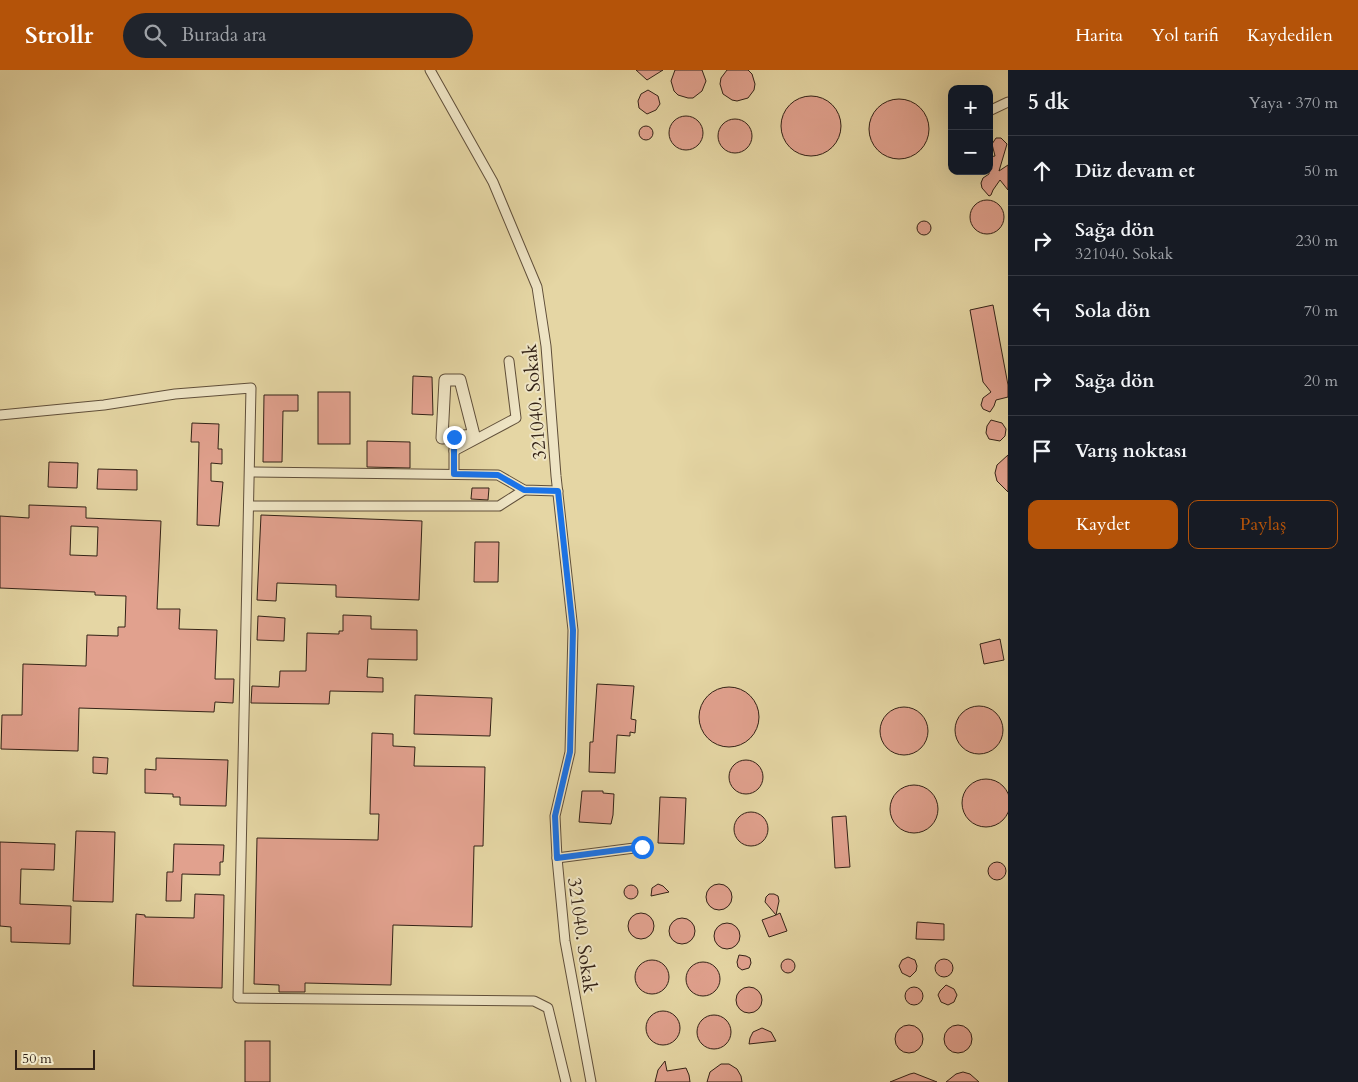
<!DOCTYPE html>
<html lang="tr">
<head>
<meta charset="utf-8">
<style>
  body { margin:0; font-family:Cardo,serif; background:#20242c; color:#f1f3f6 }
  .controls { position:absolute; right:15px; top:15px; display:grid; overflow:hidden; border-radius:10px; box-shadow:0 5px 20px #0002 }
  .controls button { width:45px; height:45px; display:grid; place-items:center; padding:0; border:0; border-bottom:1px solid #363941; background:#171b24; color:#f1f3f6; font:25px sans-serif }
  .scale { position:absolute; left:15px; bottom:12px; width:80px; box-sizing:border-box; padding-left:5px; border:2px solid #332216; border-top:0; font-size:14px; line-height:18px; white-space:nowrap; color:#332216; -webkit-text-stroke:4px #eee4c4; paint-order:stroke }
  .stop { position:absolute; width:15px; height:15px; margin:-11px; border:4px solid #1a73e8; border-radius:50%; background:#fff }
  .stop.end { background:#1a73e8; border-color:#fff; box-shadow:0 1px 5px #0008 }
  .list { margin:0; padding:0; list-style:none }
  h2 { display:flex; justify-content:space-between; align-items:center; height:65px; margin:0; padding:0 20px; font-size:21px }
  h2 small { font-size:16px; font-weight:400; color:#9ea1a6 }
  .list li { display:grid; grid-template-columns:32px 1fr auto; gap:15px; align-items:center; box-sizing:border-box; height:70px; padding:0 20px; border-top:1px solid #363941 }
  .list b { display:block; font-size:19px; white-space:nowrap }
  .list p { margin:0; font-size:16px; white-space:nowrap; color:#9ea1a6 }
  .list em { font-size:16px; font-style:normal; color:#9ea1a6 }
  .actions { display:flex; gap:10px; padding:15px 20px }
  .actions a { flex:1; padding:11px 0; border:1px solid #b45309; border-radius:10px; text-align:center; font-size:18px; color:#b45309 }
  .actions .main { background:#b45309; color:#fff }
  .icon { flex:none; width:28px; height:28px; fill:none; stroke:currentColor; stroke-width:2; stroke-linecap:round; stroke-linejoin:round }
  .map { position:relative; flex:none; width:1008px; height:1012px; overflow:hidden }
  header { display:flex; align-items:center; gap:30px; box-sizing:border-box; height:70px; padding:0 25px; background:#b45309; color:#fff }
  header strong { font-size:24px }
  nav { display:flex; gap:28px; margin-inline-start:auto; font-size:18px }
  .search { width:350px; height:45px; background:#20242c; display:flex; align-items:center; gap:12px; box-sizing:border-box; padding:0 18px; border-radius:28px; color:#9ea1a6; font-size:19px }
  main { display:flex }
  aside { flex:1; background:#171b24 }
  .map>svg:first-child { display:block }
  .building { fill:#e1a18e; stroke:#332216; fill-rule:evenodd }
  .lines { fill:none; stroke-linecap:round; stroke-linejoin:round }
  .minor-casing { stroke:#604f3a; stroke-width:11 }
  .tertiary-casing { stroke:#604f3a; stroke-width:13 }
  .minor { stroke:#eee4c4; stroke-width:9 }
  .tertiary { stroke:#eee4c4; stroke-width:11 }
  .route { stroke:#1a73e8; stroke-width:6 }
  .labels { text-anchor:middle; stroke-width:4; stroke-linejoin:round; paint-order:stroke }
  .street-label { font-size:19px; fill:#332216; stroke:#eee4c4 }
</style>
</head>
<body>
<header>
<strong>Strollr</strong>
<div class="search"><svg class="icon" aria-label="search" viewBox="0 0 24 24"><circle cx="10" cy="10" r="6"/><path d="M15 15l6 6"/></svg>Burada ara</div>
<nav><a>Harita</a><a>Yol tarifi</a><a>Kaydedilen</a></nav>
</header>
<main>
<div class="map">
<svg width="1008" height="1012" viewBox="0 0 1008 1012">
  <rect width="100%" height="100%" fill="#e5d6a4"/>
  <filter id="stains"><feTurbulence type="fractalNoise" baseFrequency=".004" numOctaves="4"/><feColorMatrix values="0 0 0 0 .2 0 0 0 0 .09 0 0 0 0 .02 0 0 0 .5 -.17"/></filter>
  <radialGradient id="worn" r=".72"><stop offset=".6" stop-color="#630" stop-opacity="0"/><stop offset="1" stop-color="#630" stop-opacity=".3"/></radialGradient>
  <g class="building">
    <polygon points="636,0 663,0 647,10"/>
    <polygon points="675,0 702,0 706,11 702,21 693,28 688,28 678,25 674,21 671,11"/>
    <polygon points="727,0 748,0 752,4 755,14 754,20 748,28 737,31 732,30 723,24 720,14 721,8"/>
    <polygon points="648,20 658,26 660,34 656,40 647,44 639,38 638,31 641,24"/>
    <circle cx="811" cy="56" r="30"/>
    <circle cx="899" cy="59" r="30"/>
    <circle cx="686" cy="63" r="17"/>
    <circle cx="735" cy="66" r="17"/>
    <circle cx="646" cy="63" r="7"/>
    <polygon points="996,68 1001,68 1007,74 999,101 1008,95 1008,120 1000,110 993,120 991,125 989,126 982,118 981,113 983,108 989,104 989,87 995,86 992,74"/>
    <circle cx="987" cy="147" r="17"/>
    <circle cx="924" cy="158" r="7"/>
    <polygon points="993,235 1008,315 1008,327 996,330 994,336 990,342 983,339 981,335 983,328 991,322 983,312 970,240"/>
    <polygon points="413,306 432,307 433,345 412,344"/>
    <rect x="318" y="322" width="32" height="52"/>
    <polygon points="264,325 298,325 298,341 283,341 282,392 263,392"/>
    <polygon points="991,350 1002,353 1006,359 1005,366 1000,371 989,369 986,363 987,356"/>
    <polygon points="192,353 219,354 218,379 222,379 222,394 211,393 211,411 223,412 219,456 197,455 199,372 191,372"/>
    <polygon points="367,371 410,372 410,398 367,397"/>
    <polygon points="1008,385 1008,422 997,411 995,403 997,395"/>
    <polygon points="49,392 78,393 77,418 48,417"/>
    <polygon points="98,399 137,400 137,420 97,419"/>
    <polygon points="472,418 489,418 488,430 471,429"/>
    <path d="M29 435 86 437V448L161 451 157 539H180L179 559 217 560 215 609H234L233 633 215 632 214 642 79 638 78 681 1 679 2 645H22L23 594 86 596 87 565 118 566V557H125L126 526 95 525V522L0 518V446L29 448ZM71 456 98 457 97 486 70 485Z"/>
    <polygon points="261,445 422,451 419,530 336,527 336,515 277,513 276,531 257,530"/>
    <polygon points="475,472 499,472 498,512 474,512"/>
    <polygon points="343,545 371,546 371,559 417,560 417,590 368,589 367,607 383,608 383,622 330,621 329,634 251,633 252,616 279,617 280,601 306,601 307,563 339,564 339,561 343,561"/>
    <polygon points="258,546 285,548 284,571 257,570"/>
    <polygon points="1000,569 1004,590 984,594 980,574"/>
    <polygon points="597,614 634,616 631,649 636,650 635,663 630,662 630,666 617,665 615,703 589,702 590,672 593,672"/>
    <circle cx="729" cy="647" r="30"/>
    <polygon points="415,625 492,628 490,666 414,664"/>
    <circle cx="979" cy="660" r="24"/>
    <circle cx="904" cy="661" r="24"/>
    <polygon points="372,663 393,664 393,676 415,677 414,696 485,697 483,776 474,776 472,857 393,855 391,915 305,913 305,922 279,922 279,915 254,914 257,768 378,770 379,744 370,744"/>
    <polygon points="93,687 108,688 107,704 93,703"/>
    <polygon points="156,688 228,690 226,736 180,735 180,727 173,727 173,724 145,723 145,699 156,700"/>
    <circle cx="746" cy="707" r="17"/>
    <circle cx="986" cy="733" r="24"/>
    <circle cx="914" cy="739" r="24"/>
    <polygon points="582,721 603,721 603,723 614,724 613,745 611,754 579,752"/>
    <polygon points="660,727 686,728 684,774 658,773"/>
    <circle cx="751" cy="759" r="17"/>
    <polygon points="846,746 850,797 835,798 832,747"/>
    <polygon points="76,761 115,762 113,832 73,831"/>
    <polygon points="0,772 55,774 54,800 21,799 20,834 71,836 70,874 11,872 11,857 0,856"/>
    <polygon points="174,774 224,775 223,792 220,792 220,805 182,804 181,831 166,831 167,802 173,802"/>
    <circle cx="997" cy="801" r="9"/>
    <polygon points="658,814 663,816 669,822 651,826 652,818"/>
    <circle cx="719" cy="827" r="13"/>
    <circle cx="631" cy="822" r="7"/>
    <polygon points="195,824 224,825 222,918 133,916 136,844 145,845 145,847 194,848"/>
    <polygon points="769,824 774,824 778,826 779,831 776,845 780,843 787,861 769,867 762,850 776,845 765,832 766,827"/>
    <circle cx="641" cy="856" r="13"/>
    <circle cx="682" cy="861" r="13"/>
    <polygon points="917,852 944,854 944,870 916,869"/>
    <circle cx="727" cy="866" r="13"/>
    <polygon points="739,885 746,886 750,888 751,893 749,898 742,900 738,897 737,892"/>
    <polygon points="908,887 915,890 917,896 916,901 910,907 902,903 899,896 902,890"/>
    <circle cx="944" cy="898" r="9"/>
    <circle cx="788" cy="896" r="7"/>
    <circle cx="652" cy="907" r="17"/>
    <circle cx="703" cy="909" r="17"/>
    <polygon points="946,915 954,919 957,925 954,932 948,935 941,932 938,925 940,921"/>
    <circle cx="914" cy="926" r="9"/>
    <circle cx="749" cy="930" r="13"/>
    <circle cx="663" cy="958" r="17"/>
    <circle cx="714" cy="962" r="17"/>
    <circle cx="958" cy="969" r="14"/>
    <circle cx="909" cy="969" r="14"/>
    <polygon points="762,958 771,962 776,971 749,974 750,968 753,962"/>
    <rect x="245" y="971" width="25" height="41"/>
    <polygon points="665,991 667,1001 686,998 689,1005 690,1012 655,1012 658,1000"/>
    <polygon points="721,994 729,994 737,999 741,1006 742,1012 707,1012 710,1002"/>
    <polygon points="963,1002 970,1004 979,1012 946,1012 956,1004"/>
    <polygon points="914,1003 937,1012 890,1012 910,1004"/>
  </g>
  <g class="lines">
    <defs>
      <g id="minor">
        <polyline points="430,0 493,112 537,217 546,276 556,406 573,560 570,682 555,746 557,788 565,871 591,1012"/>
        <polyline points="989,41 1008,32"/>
        <polyline points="0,345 104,335 175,324 251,318 238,928 534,931 548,938 566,1012"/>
        <polyline points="454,381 516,348 509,291"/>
        <polyline points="250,402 498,405 524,420 558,421"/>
        <polyline points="454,404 454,367"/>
        <polyline points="249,436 499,436 524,420"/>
        <polyline points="557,788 642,777"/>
      </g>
      <polygon id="tertiary" points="445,310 460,310 474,365 442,368"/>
    </defs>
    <use href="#minor" class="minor-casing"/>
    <use href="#tertiary" class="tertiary-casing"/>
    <use href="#minor" class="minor"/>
    <use href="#tertiary" class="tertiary"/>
  </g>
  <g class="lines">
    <polyline class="route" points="454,367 454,404 498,405 524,420 558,421 573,560 570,682 555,746 557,788 642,777"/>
  </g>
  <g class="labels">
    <g class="street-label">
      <text transform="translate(534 332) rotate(-95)" y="7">321040. Sokak</text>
      <text transform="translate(583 865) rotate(82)" y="7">321040. Sokak</text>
    </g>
  </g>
  <rect width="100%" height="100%" filter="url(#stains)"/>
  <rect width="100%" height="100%" fill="url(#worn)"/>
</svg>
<div class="controls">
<button>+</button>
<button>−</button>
</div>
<div class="scale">50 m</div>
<div class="stop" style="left:642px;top:777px"></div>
<div class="stop end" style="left:454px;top:367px"></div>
</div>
<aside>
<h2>5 dk<small>Yaya · 370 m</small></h2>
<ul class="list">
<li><svg class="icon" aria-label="ahead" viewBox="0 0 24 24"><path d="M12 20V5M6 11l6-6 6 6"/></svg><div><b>Düz devam et</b></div><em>50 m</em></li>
<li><svg class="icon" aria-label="right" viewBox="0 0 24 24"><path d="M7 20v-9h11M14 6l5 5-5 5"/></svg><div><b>Sağa dön</b><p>321040. Sokak</p></div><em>230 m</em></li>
<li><svg class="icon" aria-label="left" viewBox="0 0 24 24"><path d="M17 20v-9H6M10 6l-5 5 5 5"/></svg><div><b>Sola dön</b></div><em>70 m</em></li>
<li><svg class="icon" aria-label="right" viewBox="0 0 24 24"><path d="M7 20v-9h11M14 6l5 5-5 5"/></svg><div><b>Sağa dön</b></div><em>20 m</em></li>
<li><svg class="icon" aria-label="arrive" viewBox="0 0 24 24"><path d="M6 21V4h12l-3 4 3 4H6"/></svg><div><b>Varış noktası</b></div></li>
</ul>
<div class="actions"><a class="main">Kaydet</a><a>Paylaş</a></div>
</aside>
</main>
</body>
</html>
